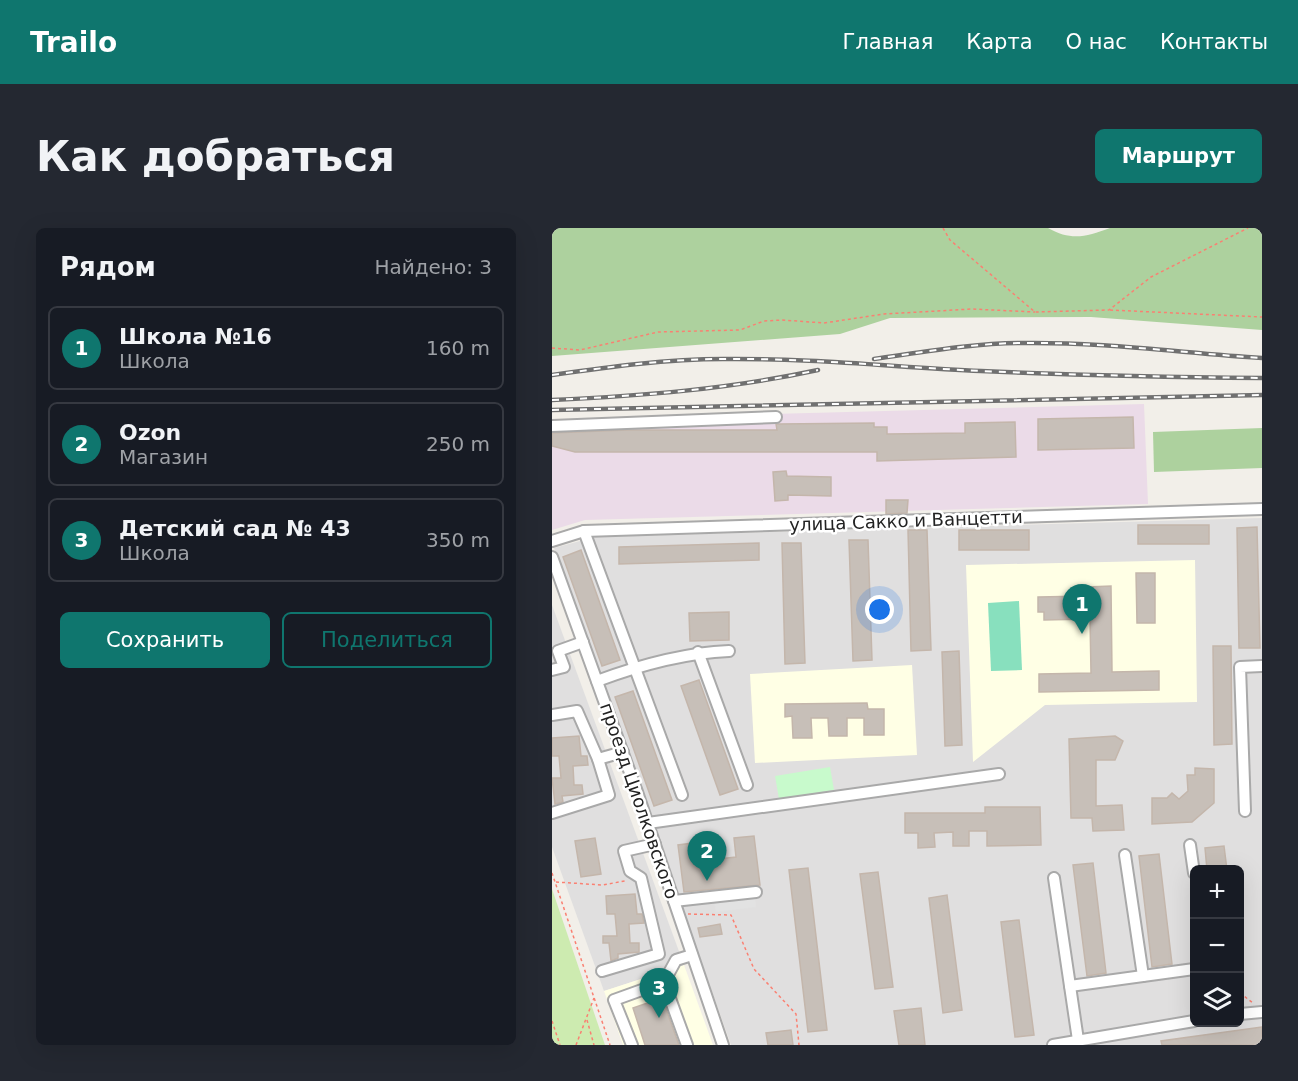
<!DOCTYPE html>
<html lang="ru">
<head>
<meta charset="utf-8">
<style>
  body { margin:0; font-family:"DejaVu Sans",sans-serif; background:#242831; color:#f1f3f6 }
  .controls { position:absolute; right:18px; bottom:18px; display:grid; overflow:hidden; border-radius:9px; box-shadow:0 6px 24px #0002 }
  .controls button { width:54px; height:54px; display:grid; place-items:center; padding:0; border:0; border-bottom:2px solid #363941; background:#171b24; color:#f1f3f6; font:30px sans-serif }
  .you { position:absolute; left:328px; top:382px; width:21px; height:21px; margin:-15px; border:4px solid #fff; border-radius:50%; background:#1a73e8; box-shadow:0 0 0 9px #1a73e833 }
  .badge { display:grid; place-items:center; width:39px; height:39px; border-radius:50%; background:#0f766e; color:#fff; font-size:20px; font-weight:700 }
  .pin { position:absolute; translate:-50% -50px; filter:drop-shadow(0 2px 3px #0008) }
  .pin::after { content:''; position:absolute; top:32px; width:21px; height:18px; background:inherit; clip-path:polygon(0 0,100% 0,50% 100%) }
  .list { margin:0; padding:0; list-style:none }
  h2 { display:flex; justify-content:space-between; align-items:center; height:78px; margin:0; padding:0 24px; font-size:26px }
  h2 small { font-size:20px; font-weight:400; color:#9ea1a6 }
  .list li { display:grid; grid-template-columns:39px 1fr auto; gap:18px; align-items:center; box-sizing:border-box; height:84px; margin:0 12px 12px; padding:0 12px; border:2px solid #363941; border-radius:9px }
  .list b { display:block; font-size:22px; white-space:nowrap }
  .list p { margin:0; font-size:20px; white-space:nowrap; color:#9ea1a6 }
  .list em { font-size:20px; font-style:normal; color:#9ea1a6 }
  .actions { display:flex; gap:12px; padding:18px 24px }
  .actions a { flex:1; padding:14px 0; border:2px solid #0f766e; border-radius:9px; text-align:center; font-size:21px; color:#0f766e }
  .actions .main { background:#0f766e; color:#fff }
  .icon { flex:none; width:33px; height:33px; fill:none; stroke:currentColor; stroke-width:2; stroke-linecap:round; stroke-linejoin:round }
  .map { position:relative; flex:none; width:710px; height:817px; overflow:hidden; border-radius:9px }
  header { display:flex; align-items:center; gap:36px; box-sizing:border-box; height:84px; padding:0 30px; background:#0f766e; color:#fff }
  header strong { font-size:28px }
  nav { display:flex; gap:33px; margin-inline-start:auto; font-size:21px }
  .intro { display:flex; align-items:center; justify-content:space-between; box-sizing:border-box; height:144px; padding:0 36px }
  h1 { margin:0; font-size:42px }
  .button { padding:15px 27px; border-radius:9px; background:#0f766e; color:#fff; font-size:21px; font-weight:700 }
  main { display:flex; gap:36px; padding:0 36px }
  aside { flex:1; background:#171b24; border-radius:9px; box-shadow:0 6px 24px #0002 }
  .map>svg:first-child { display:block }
  .residential { fill:#e0dfdf; fill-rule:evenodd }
  .industrial { fill:#ebdbe8 }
  .education { fill:#ffffe5 }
  .grass { fill:#cdebb0 }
  .forest { fill:#add19e }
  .park { fill:#c8facc }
  .pitch { fill:#88e0be }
  .parking { fill:#e2e2e2 }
  .building { fill:#c7bfb8; stroke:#c4b6ab; stroke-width:1.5 }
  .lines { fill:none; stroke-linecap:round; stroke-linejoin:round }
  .minor-casing { stroke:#a9a9a9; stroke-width:14 }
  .path { stroke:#fa8072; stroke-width:1.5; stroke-dasharray:3 3; stroke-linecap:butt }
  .minor { stroke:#fff; stroke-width:10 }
  .rail-casing { stroke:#707070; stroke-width:4.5 }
  .rail { stroke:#fff; stroke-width:2; stroke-dasharray:7; stroke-linecap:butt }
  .labels { text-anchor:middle; stroke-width:5; stroke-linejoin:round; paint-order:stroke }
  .street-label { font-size:18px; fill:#222; stroke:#fff }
</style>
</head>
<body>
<header>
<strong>Trailo</strong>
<nav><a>Главная</a><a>Карта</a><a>О нас</a><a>Контакты</a></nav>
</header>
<div class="intro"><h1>Как добраться</h1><a class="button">Маршрут</a></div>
<main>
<aside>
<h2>Рядом<small>Найдено: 3</small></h2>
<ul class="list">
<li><span class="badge">1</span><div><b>Школа №16</b><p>Школа</p></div><em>160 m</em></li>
<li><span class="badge">2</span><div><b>Ozon</b><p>Магазин</p></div><em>250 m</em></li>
<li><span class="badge">3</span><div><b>Детский сад № 43</b><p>Школа</p></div><em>350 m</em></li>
</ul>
<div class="actions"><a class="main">Сохранить</a><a>Поделиться</a></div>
</aside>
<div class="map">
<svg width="710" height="817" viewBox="0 0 710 817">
  <rect width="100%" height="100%" fill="#f2efe9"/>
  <g class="residential">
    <path d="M710 290V817H179L2 320 43 309ZM642 642H688V794H642Z"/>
    <polygon points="0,377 132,737 52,763 0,619"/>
  </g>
  <polygon class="industrial" points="592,176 596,276 33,292 0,302 0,192"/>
  <g class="education">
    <polygon points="643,332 645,474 493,477 421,534 414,337"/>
    <polygon points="360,437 365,527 203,535 198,446"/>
    <polygon points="132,737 161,817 71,817 52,763"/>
  </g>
  <polygon class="grass" points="0,661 53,817 0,817"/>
  <g class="forest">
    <path d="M0 0H496C519 13 534 9 558 0H710V102L539 89 338 90 288 106 0 128Z"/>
    <polygon points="710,200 710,240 602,244 601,204"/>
  </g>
  <polygon class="park" points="278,539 282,562 227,571 223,548"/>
  <polygon class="pitch" points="467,373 470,442 439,443 436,375"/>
  <polygon class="parking" points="203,668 204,679 164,684 162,673"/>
  <g class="building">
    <polygon points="581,189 582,220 486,222 486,191"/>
    <polygon points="463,194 464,229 325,233 325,224 23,224 0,218 0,205 76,202 225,202 224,196 226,196 322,195 322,199 335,199 335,206 413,205 413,195"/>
    <polygon points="234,243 235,248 279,249 279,268 236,267 236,272 223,273 221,244"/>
    <polygon points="334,272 356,272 355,285 334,286"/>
    <rect x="586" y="297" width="71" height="19"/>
    <polygon points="705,299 708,420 687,420 685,300"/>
    <polygon points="356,302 375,302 379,422 359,423"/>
    <rect x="407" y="302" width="70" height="20"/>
    <polygon points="297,312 316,312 320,432 301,433"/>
    <polygon points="207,315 207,332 67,336 67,319"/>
    <polygon points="230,315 249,315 253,435 233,436"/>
    <polygon points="29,322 68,432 50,438 11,329"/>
    <polygon points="584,345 603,345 603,395 585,395"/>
    <polygon points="559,358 560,444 607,443 607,462 487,464 487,446 539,445 538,391 492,392 492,384 486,384 486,369 535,368 535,359"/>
    <polygon points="177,384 177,412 138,413 137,385"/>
    <polygon points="661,418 679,418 680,516 662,517"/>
    <polygon points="407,423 410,517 393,518 390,424"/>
    <polygon points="147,452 186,561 168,567 129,458"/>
    <polygon points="81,463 120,572 102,578 63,469"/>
    <polygon points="315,475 316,481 332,481 332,507 312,507 312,490 295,490 295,508 277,508 276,490 259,490 260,510 241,510 240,488 233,489 233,476"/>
    <polygon points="27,508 29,528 35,528 36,537 21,538 22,557 30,557 31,566 10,568 11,574 3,576 0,550 9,550 7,528 0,528 0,510"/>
    <polygon points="563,508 571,513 563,532 544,532 544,578 570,577 572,602 541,603 540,590 519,590 517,511"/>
    <polygon points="643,540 662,541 662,575 640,594 600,596 600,570 615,570 620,565 627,571 636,563 635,547 643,547"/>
    <polygon points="433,579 488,579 489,617 435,618 435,603 417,603 417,618 401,618 401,604 382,605 383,619 366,620 366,605 353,605 353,585 433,585"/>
    <polygon points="202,608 208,657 132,664 126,617 148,614 150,633 184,629 182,610"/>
    <polygon points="43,610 49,646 29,649 23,613"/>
    <polygon points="672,618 675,642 655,642 653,620"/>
    <polygon points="607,626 620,736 600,739 587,628"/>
    <polygon points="541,635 554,745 535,748 521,637"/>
    <polygon points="256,640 275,802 256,804 237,642"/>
    <polygon points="326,644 341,759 323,761 308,646"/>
    <polygon points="83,666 85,686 90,686 92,695 77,696 78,715 87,715 87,724 66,726 66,730 59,733 57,715 51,715 51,708 65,708 63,686 55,686 54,668"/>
    <polygon points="395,667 410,782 391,785 377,670"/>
    <polygon points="467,692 482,807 463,809 449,694"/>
    <polygon points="168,696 170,706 148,709 146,700"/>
    <polygon points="110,770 127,817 93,817 81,780"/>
    <polygon points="369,780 373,817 347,817 342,783"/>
    <polygon points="710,799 710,817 610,817 609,813"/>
    <polygon points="239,802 241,817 216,817 214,805"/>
  </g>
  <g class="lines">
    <defs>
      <g id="minor">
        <polyline points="0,198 224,189"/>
        <polyline points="32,303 130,567"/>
        <polyline points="0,313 32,303 710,281"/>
        <polyline points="0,329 85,564 171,817"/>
        <polyline points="146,424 195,557"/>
        <polyline points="0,442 12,439 6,423 31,414"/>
        <path d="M45 453C88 437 131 425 177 423"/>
        <polyline points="0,487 25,483 46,531 57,567 0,585"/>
        <polyline points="46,531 71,524"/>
        <polyline points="693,583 688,439 710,438"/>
        <polyline points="96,595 447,546"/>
        <polyline points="638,617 642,645"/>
        <polyline points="573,627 591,748"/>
        <polyline points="502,650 526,812"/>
        <polyline points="122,673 204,664"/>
        <polyline points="50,743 107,726 89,650 78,643 72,623 103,616"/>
        <polyline points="112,754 135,817"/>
        <polyline points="518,758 642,741"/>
        <polyline points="688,786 710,784"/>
        <polyline points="80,817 62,772 112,754 124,732 140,727"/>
        <polyline points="501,817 642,793"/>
      </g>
    </defs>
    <use href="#minor" class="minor-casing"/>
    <g class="path">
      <polyline points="391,0 398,12 483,84 557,82 599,49 696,0"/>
      <polyline points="558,82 710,89"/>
      <polyline points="0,120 28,122 106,104 188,102 212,93 230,92 272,95 332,86 420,81 483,84"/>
      <polyline points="0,645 58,817"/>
      <polyline points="4,654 50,657 73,653"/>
      <polyline points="136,686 179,687 202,741 244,786 247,817"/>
      <polyline points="688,765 701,775"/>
      <polyline points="35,792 42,817"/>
      <polyline points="0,793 8,817"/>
      <polyline points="24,817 42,770"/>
    </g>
    <use href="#minor" class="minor"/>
    <defs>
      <g id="rail">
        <path d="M322 131C372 124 422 115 472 115 551 114 631 125 710 130"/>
        <path d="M0 147C57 139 114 131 171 131 257 130 343 139 429 143 523 147 616 149 710 150"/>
        <path d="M0 172C90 168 178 161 266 142"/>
        <polyline points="0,182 710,167"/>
      </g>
    </defs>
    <use href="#rail" class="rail-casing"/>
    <use href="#rail" class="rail"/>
  </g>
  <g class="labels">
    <g class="street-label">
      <text transform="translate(354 293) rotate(-2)" y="6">улица Сакко и Ванцетти</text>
      <text transform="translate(87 573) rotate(71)" y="6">проезд Циолковского</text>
    </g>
  </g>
</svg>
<div class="controls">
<button>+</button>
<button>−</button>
<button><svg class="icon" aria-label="layers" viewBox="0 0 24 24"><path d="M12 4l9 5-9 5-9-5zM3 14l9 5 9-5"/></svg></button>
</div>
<div class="you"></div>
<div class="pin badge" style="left:530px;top:406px">1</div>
<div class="pin badge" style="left:155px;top:653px">2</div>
<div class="pin badge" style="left:107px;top:790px">3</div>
</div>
</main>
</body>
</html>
